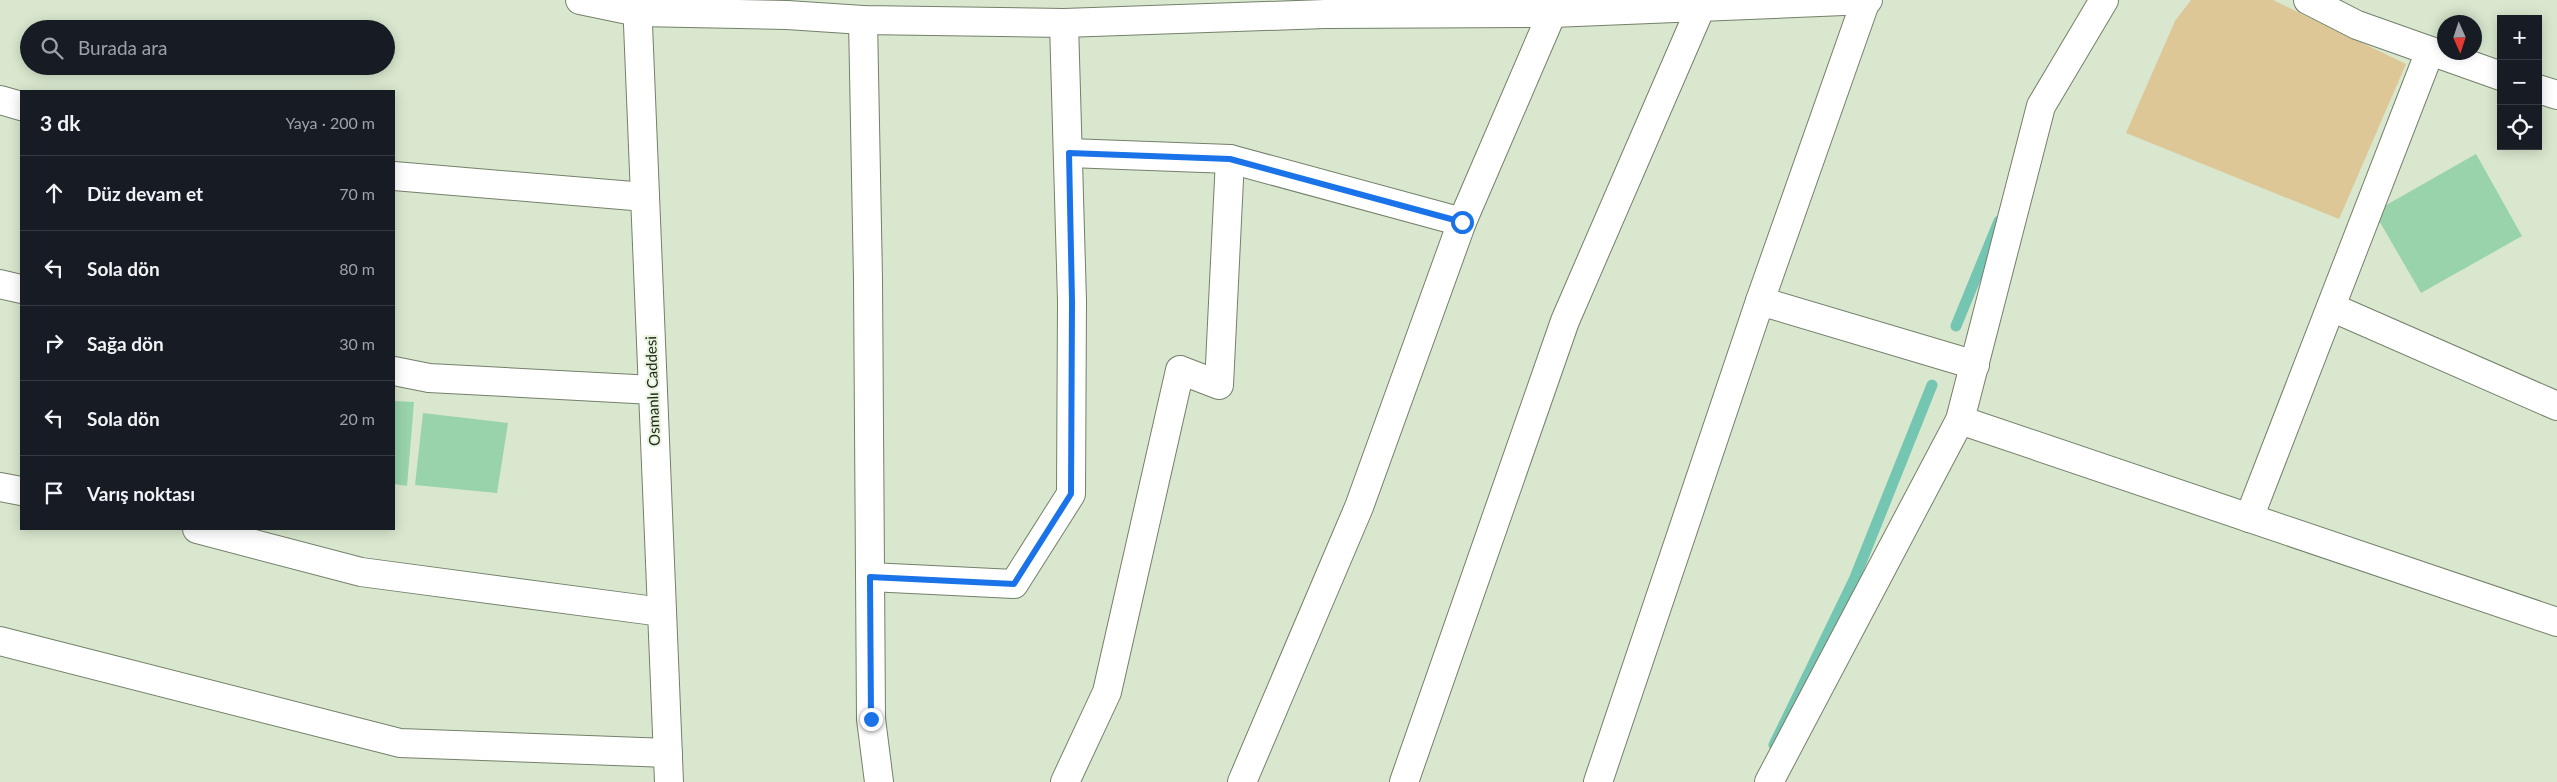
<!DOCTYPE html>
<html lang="tr">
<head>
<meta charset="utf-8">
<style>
  body { margin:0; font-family:Lato,sans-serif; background:#242831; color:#f1f3f6 }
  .controls { position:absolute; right:15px; top:15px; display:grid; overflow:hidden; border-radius:0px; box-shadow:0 2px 12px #0003 }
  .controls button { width:45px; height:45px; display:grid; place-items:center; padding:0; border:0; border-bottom:1px solid #363941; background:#171b24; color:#f1f3f6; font:25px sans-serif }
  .compass { position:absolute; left:2437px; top:15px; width:45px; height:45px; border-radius:50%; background:#171b24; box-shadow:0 2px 12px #0003; rotate:177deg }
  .stop { position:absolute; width:15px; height:15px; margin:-11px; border:4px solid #1a73e8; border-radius:50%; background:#fff }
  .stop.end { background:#1a73e8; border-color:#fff; box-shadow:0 1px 5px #0008 }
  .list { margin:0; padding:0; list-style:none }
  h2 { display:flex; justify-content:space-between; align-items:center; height:65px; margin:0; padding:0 20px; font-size:21px }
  h2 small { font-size:16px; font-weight:400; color:#9ea1a6 }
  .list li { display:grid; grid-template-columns:32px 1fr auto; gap:15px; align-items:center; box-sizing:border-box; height:75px; padding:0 20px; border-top:1px solid #363941 }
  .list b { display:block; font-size:19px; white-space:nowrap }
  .list em { font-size:16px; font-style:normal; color:#9ea1a6 }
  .icon { flex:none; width:28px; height:28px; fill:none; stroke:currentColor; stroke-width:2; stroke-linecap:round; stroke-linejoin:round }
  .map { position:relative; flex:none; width:2557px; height:782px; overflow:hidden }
  .search { position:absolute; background:#171b24; box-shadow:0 2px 12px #0003; left:20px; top:20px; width:375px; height:55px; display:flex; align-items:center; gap:12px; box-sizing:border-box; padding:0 18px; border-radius:28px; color:#9ea1a6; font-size:19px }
  .panel { position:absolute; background:#171b24; box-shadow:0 2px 12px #0003; left:20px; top:90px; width:375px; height:440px; border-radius:0px }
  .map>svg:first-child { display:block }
  .green { fill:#dec797 }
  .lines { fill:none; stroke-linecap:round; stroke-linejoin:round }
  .stream { stroke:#75c5b3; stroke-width:11 }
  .building { fill:#98d3ab }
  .minor-casing { stroke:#74806a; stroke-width:30 }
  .minor { stroke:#fff; stroke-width:28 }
  .route { stroke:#1a73e8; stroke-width:6 }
  .labels { text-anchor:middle; stroke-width:4; stroke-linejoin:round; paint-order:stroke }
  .street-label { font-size:15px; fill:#23281f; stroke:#e6f4db }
</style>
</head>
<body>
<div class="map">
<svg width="2557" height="782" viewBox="0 0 2557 782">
  <rect width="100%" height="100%" fill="#d8e7ce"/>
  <polygon class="green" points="2191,0 2273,0 2406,64 2339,219 2126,133 2175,21"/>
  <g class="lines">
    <g class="stream">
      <polyline points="1956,326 1999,221"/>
      <polyline points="1774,745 1854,580 1932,385"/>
    </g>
  </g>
  <g class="building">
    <polygon points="2476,154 2522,236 2421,293 2374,212"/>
    <polygon points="394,401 414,402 407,486 394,484"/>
    <polygon points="423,413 508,423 497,493 415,485"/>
  </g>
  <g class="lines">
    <defs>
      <g id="minor">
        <polyline points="580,0 638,12 787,15 863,20 1064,23 1325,14 1552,13 1868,0"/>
        <polyline points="637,0 669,782"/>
        <polyline points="2308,0 2357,25 2501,76"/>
        <polyline points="863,20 868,279 871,719 879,782"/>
        <polyline points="2538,89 2557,95"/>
        <polyline points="0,100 21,106"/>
        <polyline points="1069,153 1230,159 1462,222"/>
        <polyline points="394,176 645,197"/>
        <polyline points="0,284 21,289"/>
        <polyline points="1760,301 1866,0"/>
        <polyline points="2331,307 2557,406"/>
        <polyline points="394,371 429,378 653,390"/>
        <polyline points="1960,420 2557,622"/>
        <polyline points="0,487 21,491"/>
        <polyline points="2249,518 2430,51"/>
        <polyline points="197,529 361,572 662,612"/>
        <polyline points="870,577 1014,584 1071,494 1072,301 1064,23"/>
        <polyline points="0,641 400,743 668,753"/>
        <polyline points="1065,782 1107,692 1180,370 1219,385 1230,159"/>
        <polyline points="1242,782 1359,507 1462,222 1552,13"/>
        <polyline points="1404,782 1565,321 1701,7"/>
        <polyline points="1598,782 1760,301 1975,365"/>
        <polyline points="1769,782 1960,420 2041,106 2104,0"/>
      </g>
    </defs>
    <use href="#minor" class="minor-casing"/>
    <use href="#minor" class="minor"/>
  </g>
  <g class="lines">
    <polyline class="route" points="871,719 870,577 1014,584 1071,494 1072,301 1069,153 1230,159 1462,222"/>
  </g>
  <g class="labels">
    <g class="street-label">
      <text transform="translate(653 391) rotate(-92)" y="5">Osmanlı Caddesi</text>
    </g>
  </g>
</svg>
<div class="controls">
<button>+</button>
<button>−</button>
<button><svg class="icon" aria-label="locate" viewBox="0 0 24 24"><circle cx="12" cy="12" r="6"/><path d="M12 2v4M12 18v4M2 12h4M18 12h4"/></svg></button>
</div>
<svg class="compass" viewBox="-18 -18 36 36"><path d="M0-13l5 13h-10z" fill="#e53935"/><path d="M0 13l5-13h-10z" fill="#9ea1a6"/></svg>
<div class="stop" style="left:1462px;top:222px"></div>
<div class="stop end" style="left:871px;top:719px"></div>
<div class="search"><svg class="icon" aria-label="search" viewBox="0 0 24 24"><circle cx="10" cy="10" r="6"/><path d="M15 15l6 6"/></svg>Burada ara</div>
<section class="panel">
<h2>3 dk<small>Yaya · 200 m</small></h2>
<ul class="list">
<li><svg class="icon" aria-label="ahead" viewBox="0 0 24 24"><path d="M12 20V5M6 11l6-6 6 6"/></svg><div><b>Düz devam et</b></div><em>70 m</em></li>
<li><svg class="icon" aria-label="left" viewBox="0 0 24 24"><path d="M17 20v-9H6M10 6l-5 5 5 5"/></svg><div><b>Sola dön</b></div><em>80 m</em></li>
<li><svg class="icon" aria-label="right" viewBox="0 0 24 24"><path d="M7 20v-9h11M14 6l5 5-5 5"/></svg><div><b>Sağa dön</b></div><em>30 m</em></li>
<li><svg class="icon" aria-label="left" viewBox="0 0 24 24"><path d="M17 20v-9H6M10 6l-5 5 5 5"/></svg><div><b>Sola dön</b></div><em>20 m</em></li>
<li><svg class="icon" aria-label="arrive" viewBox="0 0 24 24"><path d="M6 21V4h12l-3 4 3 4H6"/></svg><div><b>Varış noktası</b></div></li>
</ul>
</section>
</div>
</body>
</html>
